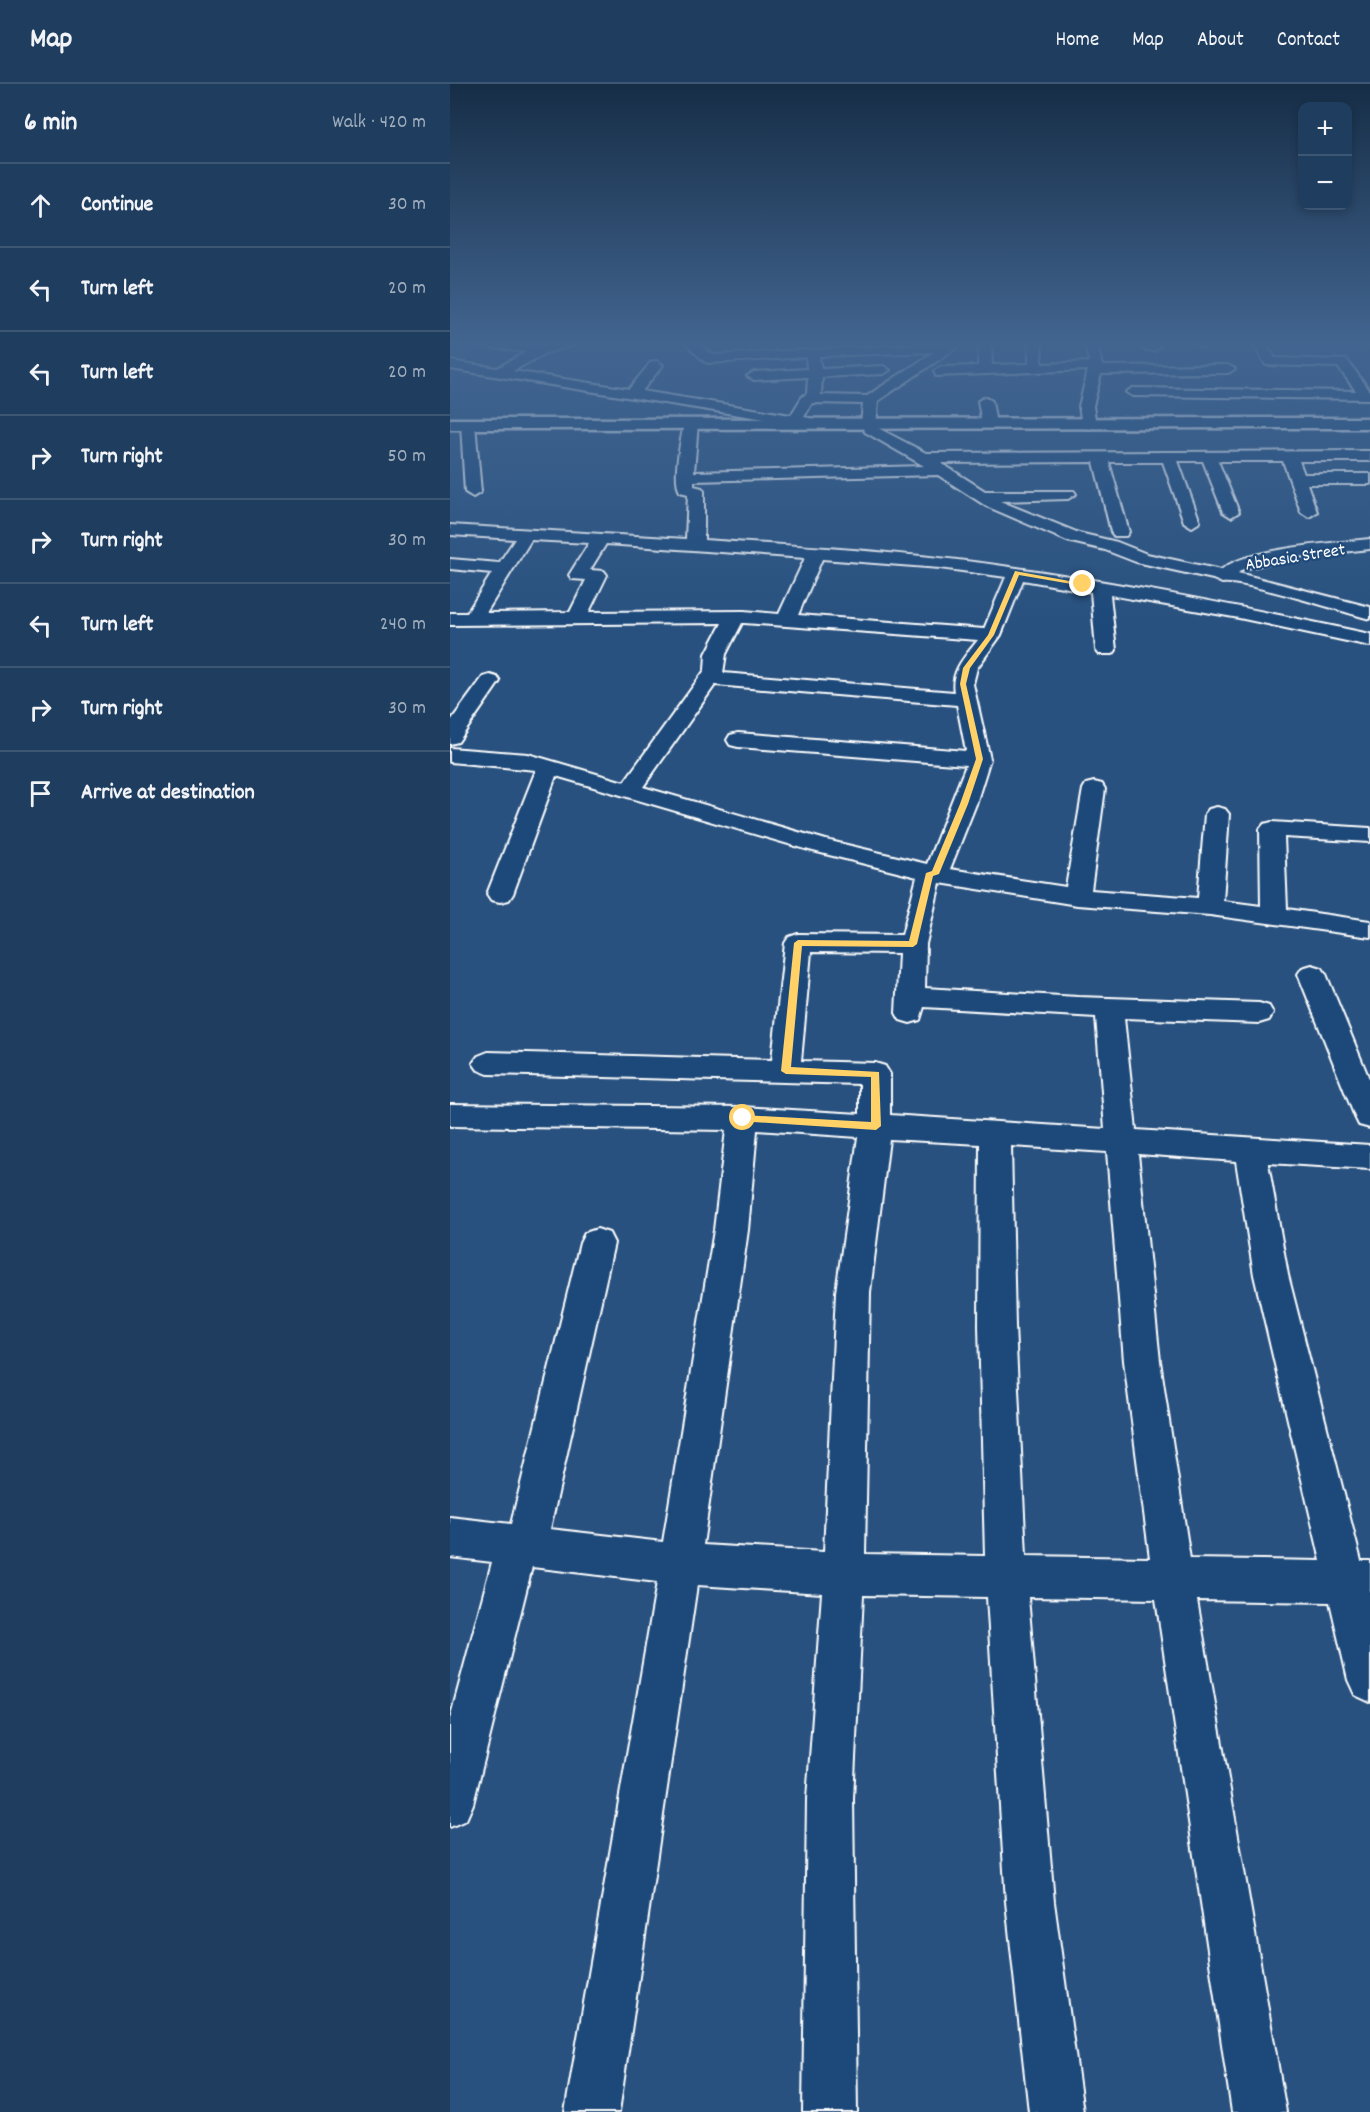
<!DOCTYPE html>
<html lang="en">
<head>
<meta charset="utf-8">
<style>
  body { margin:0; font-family:Dekko,sans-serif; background:#264465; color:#f1f3f6 }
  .controls { position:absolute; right:18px; top:18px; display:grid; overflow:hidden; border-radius:12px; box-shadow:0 3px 9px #0003 }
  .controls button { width:54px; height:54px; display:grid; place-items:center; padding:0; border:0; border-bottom:2px solid #3c5674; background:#1e3d5f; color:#f1f3f6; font:30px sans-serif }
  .stop { position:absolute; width:18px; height:18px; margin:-14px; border:4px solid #ffd166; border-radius:50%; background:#fff }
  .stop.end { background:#ffd166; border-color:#fff; box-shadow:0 2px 6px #0008 }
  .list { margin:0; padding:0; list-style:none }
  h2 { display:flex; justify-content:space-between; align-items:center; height:78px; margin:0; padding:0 24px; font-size:26px }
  h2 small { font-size:20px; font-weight:400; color:#a1aebd }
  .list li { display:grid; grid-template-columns:39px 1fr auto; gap:18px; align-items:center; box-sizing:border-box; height:84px; padding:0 24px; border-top:2px solid #3c5674 }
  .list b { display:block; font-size:22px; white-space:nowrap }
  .list em { font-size:20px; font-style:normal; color:#a1aebd }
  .icon { flex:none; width:33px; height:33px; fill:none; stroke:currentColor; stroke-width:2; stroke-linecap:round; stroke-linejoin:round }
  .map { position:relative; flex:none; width:920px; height:2028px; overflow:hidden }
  header { display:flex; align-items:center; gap:36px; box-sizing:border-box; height:84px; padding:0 30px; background:#1e3d5f; border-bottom:2px solid #3c5674 }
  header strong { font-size:28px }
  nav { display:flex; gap:33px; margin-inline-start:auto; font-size:21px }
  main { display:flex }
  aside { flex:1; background:#1e3d5f }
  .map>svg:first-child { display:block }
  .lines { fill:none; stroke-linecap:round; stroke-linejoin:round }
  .minor-casing { stroke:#fff; stroke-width:4 }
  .major-casing { stroke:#fff; stroke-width:5 }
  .minor { fill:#1f4a7a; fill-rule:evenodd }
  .major { fill:#1f4a7a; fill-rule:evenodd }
  .route { fill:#ffd166 }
  .labels { text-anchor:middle; stroke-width:4.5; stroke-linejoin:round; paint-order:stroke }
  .far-street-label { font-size:18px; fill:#fff; stroke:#1f4a7a }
</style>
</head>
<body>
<header>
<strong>Map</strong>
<nav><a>Home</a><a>Map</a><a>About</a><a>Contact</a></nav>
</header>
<main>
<aside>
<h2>6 min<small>Walk · 420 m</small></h2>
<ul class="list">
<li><svg class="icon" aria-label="ahead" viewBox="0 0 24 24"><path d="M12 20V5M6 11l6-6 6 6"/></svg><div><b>Continue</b></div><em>30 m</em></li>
<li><svg class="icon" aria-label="left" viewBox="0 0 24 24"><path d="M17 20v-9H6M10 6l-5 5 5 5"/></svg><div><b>Turn left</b></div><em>20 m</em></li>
<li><svg class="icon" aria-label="left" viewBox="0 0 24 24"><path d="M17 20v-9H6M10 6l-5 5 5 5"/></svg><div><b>Turn left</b></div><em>20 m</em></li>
<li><svg class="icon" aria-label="right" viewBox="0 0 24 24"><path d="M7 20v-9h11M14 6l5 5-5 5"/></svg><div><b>Turn right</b></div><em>50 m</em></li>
<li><svg class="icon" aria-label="right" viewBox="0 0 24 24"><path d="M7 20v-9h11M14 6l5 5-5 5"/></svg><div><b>Turn right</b></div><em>30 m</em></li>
<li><svg class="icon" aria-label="left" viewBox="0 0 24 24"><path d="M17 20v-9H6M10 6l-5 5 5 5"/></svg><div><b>Turn left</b></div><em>240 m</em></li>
<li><svg class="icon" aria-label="right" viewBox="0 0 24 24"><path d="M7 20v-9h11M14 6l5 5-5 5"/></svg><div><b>Turn right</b></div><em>30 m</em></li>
<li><svg class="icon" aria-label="arrive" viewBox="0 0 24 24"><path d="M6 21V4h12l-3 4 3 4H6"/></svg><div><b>Arrive at destination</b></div></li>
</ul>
</aside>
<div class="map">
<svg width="920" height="2028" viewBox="0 0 920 2028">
  <rect width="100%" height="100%" fill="#28517f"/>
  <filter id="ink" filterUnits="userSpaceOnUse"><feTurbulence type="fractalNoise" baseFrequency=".0167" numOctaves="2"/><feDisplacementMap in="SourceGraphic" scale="12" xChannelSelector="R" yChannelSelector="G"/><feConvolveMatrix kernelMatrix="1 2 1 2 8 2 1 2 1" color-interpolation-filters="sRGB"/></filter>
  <g filter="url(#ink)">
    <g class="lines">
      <defs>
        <g id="minor">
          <path d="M21 258H54L91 262 107 258H126L124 261 96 269 63 287 179 305 201 278 206 277 213 281 192 307 341 331 352 313 357 309 358 293 304 296 297 292 304 288 357 285 356 273 260 279 255 278 234 258H247L263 271 515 258 428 317 426 343 476 369 920 367V377H849L854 390H920V400H857L867 428 859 433 851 428 833 377H768L789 428 781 433 773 428 753 377H728L750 438 742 443 734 438 713 378H659L679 448 676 452H664L661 448 644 378 491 379 535 407H624L626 410 618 415 550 417 629 449 667 458 697 470 771 486C796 464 884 459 920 455V465L846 473 793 485 788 489 920 523V535C893 528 792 495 772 499L763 495 686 478 655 466 617 457 536 422 488 391 244 397V402L252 404 254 407V456C358 463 463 468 567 484 685 501 803 525 920 550V562L789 534 660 511 666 566 663 570H649L646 566 641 508 573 496 551 551 527 584 523 600 540 675 526 720 500 785 616 803 633 705 636 700 644 698 652 700 655 705 641 806 748 814 755 730 759 725 767 723 775 725 779 730 773 817 811 822 810 745 814 740 822 738 920 744V758L834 753 837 825 920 837V853L760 831 627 821 490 799 476 860 475 904 628 913 809 919 819 922 823 929 819 936 809 939 674 934 686 1046 920 1061V1085L818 1079 838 1191 911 1477H920V1618L905 1611 898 1596 880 1518 747 1516 836 2028H782L706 1515 578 1513 604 1818 633 2028H579L556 1818 537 1513 413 1511 403 1715 407 2028H353L357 1715 372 1509 247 1501 169 2028H115L207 1498 82 1483 23 1720 16 1736 0 1743V1635L42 1478 0 1473V1433L61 1440 130 1159 135 1149 147 1145 159 1149 164 1159 100 1445 213 1458 264 1146 276 1046 0 1042V1020L293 1023 410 1030V1000L38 990 28 986 23 979 28 972 38 968 322 976 335 859 339 853 348 850 452 851 467 793 359 766 106 692 63 810 59 816 50 818 41 816 37 810 86 686 0 678V664L78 670 174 698 255 586 256 570 272 539 0 541V529H17L42 489 0 485V475L49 479 65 455 0 451V441L236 455 238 410 230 408C222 394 231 356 234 339L241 335 248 339 244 388 474 382 415 348 411 340 413 320 362 319 354 333 376 337 378 340 376 343 371 344 0 285V277L47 284 77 268 27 262ZM484 268 417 312 371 311 372 293 433 290 440 286 433 282 371 285 369 272ZM81 456 139 459 119 491 122 495 136 496 120 528 36 529ZM156 460 355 474 329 530 294 527 139 528 157 491 154 487 140 486ZM372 475 490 484 556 493 534 545 348 531ZM292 539H294L528 556C516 571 500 587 504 608L273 589 276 570ZM265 601 507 621 516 667 288 649 280 651 277 656 280 661 288 663 516 681 477 780 376 756 193 703ZM361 868 449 869 446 929 450 936 460 939 470 936 474 923 646 933 655 1045 440 1031V990L435 982 425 979 351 977ZM307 1046 408 1053 386 1208 374 1468 253 1461 298 1146ZM439 1055 530 1060 529 1242 535 1472 415 1470 420 1208ZM561 1062 657 1068 674 1277 700 1474 576 1472 565 1242ZM688 1070 786 1077 804 1191 871 1477 740 1475 710 1277Z"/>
          <polygon points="529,258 541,258 542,281 579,280 579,258 591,258 592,280 639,278 635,258 647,258 652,282 778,281 785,285 778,289 651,290 643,322 646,341 639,345 632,341 629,322 638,286 486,292 484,287 491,283 528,282"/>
          <polygon points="689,258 701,258 710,263 704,267 693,265"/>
          <polygon points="744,258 757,258 758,260 752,264"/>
          <polygon points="802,258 814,258 825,274 897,276 920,307 920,315 683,312 676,308 683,304 906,307 888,283 816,281"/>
          <polygon points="913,258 920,258 920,262 915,261"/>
          <polygon points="535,313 542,317 546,340 539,344 532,340 528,317"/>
          <polygon points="18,336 25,340 31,408 23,413 15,408 11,340"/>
          <polygon points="40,591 47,593 50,597 8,658 0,660 0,638 33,593"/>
          <polygon points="862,881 872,884 876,890 920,997 920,1044 909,1041 905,1033 848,890 852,884"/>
        </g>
        <polygon id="major" points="920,334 920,344 0,345 0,335"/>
      </defs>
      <use href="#minor" class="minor-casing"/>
      <use href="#major" class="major-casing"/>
      <use href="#minor" class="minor"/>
      <use href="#major" class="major"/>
    </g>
  </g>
  <linearGradient id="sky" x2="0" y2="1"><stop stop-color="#162d46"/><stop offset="0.48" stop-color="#426590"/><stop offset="1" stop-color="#426590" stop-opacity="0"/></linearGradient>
  <rect width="920" height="541" fill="url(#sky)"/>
  <polygon class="route" points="565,487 636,500 633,502 569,491 544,551 520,584 516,600 533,675 518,720 489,790 483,792 467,860 463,863 352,862 341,983 429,988 431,1042 426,1046 289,1037 289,1032 293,1031 421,1038 421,993 336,990 331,987 344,859 348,856 459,857 476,789 482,787 510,720 526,675 510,600 513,584 538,551"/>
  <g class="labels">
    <g class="far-street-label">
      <text transform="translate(845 472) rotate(-9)" y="6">Abbasia Street</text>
    </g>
  </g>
</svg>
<div class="controls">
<button>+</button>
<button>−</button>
</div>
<div class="stop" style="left:293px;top:1034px"></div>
<div class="stop end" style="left:633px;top:500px"></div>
</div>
</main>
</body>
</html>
